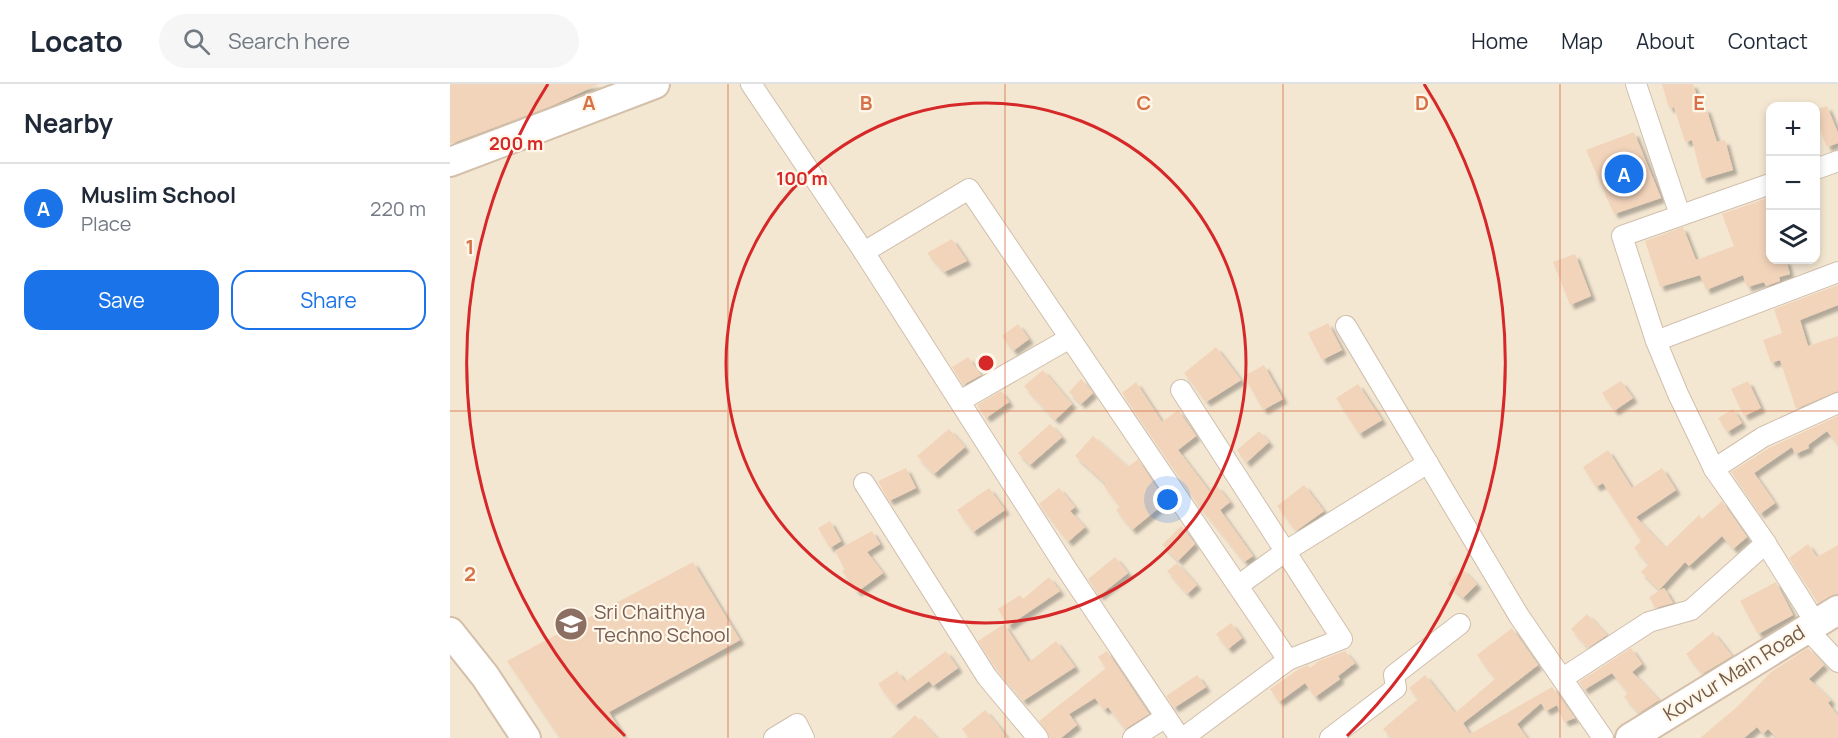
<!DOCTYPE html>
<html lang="en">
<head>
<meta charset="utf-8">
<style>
  body { margin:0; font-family:Manrope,sans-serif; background:#f6f6f7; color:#1f2937 }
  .controls { position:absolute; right:18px; top:18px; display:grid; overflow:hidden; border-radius:12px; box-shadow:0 3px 9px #0003 }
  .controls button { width:54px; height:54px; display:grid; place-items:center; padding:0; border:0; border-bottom:2px solid #e0e1e3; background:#fff; color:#1f2937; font:30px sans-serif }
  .you { position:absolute; left:718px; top:416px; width:21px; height:21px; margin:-15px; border:4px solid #fff; border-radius:50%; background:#1a73e8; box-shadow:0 0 0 9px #1a73e833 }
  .badge { display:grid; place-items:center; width:39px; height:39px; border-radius:50%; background:#1a73e8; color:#fff; font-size:20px; font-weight:700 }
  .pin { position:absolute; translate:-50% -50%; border:3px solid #fff; box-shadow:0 2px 6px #0006 }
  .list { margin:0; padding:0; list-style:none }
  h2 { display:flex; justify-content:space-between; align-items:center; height:78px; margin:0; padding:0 24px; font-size:26px }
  h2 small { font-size:20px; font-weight:400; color:#747a83 }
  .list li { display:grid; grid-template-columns:39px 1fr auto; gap:18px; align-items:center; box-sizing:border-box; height:90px; padding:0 24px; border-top:2px solid #e0e1e3 }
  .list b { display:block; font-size:22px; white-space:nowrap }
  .list p { margin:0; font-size:20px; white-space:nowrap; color:#747a83 }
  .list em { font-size:20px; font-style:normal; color:#747a83 }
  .actions { display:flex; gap:12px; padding:18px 24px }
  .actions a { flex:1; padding:14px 0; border:2px solid #1a73e8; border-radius:18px; text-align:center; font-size:21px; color:#1a73e8 }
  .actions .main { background:#1a73e8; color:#fff }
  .icon { flex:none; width:33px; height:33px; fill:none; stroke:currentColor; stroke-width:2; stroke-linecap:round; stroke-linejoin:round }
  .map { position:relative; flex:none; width:1388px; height:654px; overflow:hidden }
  header { display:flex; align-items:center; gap:36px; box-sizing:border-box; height:84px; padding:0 30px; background:#fff; border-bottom:2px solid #e0e1e3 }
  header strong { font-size:28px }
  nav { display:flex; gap:33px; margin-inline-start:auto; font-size:21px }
  .search { width:420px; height:54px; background:#f6f6f7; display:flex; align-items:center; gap:15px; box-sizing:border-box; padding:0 21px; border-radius:33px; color:#747a83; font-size:22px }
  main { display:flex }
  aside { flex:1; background:#fff }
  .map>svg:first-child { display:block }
  .residential { fill:#f4e7d2; fill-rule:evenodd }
  .building { fill:#f2d4bb; filter:url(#shadow) }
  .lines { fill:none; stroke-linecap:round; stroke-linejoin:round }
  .street-casing { stroke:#d0bfad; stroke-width:22 }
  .secondary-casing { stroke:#d3bfaa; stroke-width:32 }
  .street { stroke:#fff; stroke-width:20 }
  .secondary { stroke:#fff; stroke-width:28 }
  .grid { fill:none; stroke:#d67148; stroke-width:1.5; stroke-opacity:0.55 }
  .ring { fill:none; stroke:#d62828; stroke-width:3 }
  .labels { text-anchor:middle; stroke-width:4.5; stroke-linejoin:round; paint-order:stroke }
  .education-label { font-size:20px; fill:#785e54; stroke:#fff8ea; text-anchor:start }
  .street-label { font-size:20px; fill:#755b49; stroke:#fff8ea }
  .grid-label { font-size:20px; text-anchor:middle; font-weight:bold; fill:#d67148; stroke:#fff8ea; stroke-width:4.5; stroke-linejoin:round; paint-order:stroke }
  .centre { fill:#d62828; stroke:#fff8ea; stroke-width:3 }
  .ring-label { font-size:18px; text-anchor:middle; font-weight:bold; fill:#d62828; stroke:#fff8ea; stroke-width:4.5; stroke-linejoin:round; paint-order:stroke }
</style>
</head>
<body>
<header>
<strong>Locato</strong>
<div class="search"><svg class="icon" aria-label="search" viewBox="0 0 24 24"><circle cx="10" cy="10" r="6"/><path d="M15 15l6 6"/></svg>Search here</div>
<nav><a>Home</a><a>Map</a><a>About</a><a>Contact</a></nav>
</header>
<main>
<aside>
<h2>Nearby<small></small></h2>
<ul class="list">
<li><span class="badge">A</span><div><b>Muslim School</b><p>Place</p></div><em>220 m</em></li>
</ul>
<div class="actions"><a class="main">Save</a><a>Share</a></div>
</aside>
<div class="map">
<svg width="1388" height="654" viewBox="0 0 1388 654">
  <defs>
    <filter id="shadow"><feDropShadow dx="4.5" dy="4.5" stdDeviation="1.5" flood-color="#0004"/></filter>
  </defs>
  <rect width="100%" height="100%" fill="#fcf4e4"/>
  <path class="residential" d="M0 0H1388V654H0ZM1320 22H1366V176H1320Z"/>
  <g class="building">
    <polygon points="0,0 149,0 99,23 0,60"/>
    <polygon points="1212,0 1243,0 1251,25 1256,24 1267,58 1275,56 1283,86 1252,95 1242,56 1235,58 1224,23 1219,24"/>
    <polygon points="1377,22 1388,49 1388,59 1377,63 1365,34 1365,26"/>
    <polygon points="1184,48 1211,114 1164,130 1136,66"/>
    <polygon points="1320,113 1320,176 1336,176 1340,190 1329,193 1330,197 1316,202 1314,198 1297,203 1293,191 1256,206 1250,191 1210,203 1195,157 1233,143 1246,176 1284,162 1272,130"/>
    <polygon points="502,155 517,177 494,188 477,169"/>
    <polygon points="1125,170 1141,212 1120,221 1103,178"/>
    <polygon points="1388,201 1388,221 1350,236 1358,262 1388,252 1388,307 1346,325 1330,276 1321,279 1313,256 1332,249 1324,225"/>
    <polygon points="878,239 892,266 872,276 858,249"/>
    <polygon points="568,240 579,255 563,267 552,252"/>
    <polygon points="766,263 791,296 756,318 734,289"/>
    <polygon points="518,273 531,291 513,301 502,283"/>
    <polygon points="814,281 833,315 813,326 794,292"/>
    <polygon points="593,286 622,320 605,336 574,302"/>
    <polygon points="631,295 643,309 631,320 619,308"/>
    <polygon points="1171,297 1183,314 1164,327 1152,309"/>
    <polygon points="1298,297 1311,324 1294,332 1281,305"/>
    <polygon points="686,298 712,338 728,326 746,352 728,366 760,408 767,402 780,418 770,426 803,472 794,478 746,418 672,309"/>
    <polygon points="908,300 932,336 909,350 886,314"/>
    <polygon points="551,307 559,318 536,334 527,321"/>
    <polygon points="1283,325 1292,339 1277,348 1268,334"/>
    <polygon points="1388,332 1388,361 1377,347 1358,361 1359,364 1345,370 1342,363 1304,389 1325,419 1310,430 1281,388 1319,364"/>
    <polygon points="600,340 612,353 580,381 568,369"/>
    <polygon points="499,345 515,363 484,390 467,372"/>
    <polygon points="809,347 819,358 796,379 787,366"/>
    <polygon points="643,352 678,383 688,375 716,418 682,446 666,426 670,423 654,402 656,400 625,372"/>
    <polygon points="1158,366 1182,404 1212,384 1226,406 1186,433 1215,464 1249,431 1252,435 1272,417 1297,453 1283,465 1272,452 1239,482 1235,478 1209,506 1191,488 1199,480 1184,464 1191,457 1153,399 1146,403 1133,383"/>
    <polygon points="456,384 466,404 439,417 428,397"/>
    <polygon points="854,401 874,427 846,447 827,422"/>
    <polygon points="539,404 555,426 523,448 507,426"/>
    <polygon points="609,404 625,423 620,427 635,443 618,458 589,420"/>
    <polygon points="380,437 391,457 380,464 368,444"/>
    <polygon points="731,442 745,460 728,477 712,461"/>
    <polygon points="422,447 430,460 417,468 433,489 407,508 392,487 395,486 385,467"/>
    <polygon points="1358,460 1367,473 1388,461 1388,510 1368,519 1339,474"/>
    <polygon points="665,473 678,489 649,512 638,495"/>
    <polygon points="243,478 290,556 159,628 175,654 110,654 57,577"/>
    <polygon points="727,479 747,501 737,510 717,487"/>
    <polygon points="1012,485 1027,500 1013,514 998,500"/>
    <polygon points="599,493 610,507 558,542 548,525 570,511 573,515"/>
    <polygon points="1326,498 1343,531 1308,550 1290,517"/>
    <polygon points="1214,504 1223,519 1205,524 1199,513"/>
    <polygon points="1137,530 1157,551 1138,564 1121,545"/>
    <polygon points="781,539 792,554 778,565 766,550"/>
    <polygon points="554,540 579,578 606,557 625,583 573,617 547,586 528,557"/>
    <polygon points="1062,544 1088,581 1013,639 1020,650 1102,603 1125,634 1114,638 1107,621 1096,627 1091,619 1067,640 1077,654 941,654 933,645 968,615 959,604 975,591 1005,629 1045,595 1027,571"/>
    <polygon points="1263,548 1282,572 1252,590 1236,570"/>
    <polygon points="1181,564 1192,580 1182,588 1209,616 1189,629 1174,613 1178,609 1162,589 1134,606 1129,598"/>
    <polygon points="1358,564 1374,581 1359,595 1381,616 1378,619 1388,632 1388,654 1327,654 1318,645 1313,650 1307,643 1294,654 1250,654 1288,622 1321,588"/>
    <polygon points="496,567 508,584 483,602 479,597 445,622 428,600 447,587 455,598"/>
    <polygon points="657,567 699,630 675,645 658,623 654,626 645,614 619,630 627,641 611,654 600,654 589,637 656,584 648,573"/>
    <polygon points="895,567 905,579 888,592 890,595 865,613 855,599 829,618 820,605 849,585 858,581 860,584 869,577"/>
    <polygon points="747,591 756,603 724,624 716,612"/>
    <polygon points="535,626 547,640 557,654 519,654 512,645"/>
    <polygon points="465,631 487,654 441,654"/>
  </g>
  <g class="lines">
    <defs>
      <g id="street">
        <polyline points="301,0 414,168 618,487 730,654"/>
        <polyline points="1186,0 1230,131"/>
        <polyline points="1366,85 1388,77"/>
        <polyline points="1320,100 1172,152 1206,257 1228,310 1264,385 1313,455 1365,538"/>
        <polyline points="414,168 519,105 838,576"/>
        <polyline points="896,242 1069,532 1153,654"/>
        <polyline points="1206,257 1388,188"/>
        <polyline points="731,306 892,555 838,576 733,654"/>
        <polyline points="510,317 620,254"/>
        <polyline points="1264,385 1313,353 1388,319"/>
        <polyline points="414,399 537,593 588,654"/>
        <polyline points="789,501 836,467 978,379"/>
        <polyline points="1356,544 1388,578"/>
        <polyline points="1113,594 1199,538 1241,526 1316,459"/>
        <polyline points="324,654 347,640 354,654"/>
        <polyline points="683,654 716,633"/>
        <polyline points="880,654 946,604 944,591 1010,540"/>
      </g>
      <g id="secondary">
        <polyline points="0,78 205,0"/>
        <polyline points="0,548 35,592 76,654"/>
        <polyline points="1180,654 1388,526"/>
      </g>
    </defs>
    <use href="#street" class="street-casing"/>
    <use href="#secondary" class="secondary-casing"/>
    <use href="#street" class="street"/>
    <use href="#secondary" class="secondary"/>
  </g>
  <path class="grid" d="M278 0V654M555 0V654M833 0V654M1110 0V654M0 327H1388"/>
  <g class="ring">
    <circle cx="536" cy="279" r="260"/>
    <path d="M175 652A519 519 0 0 1 98 0M974 0A519 519 0 0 1 897 652"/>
  </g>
  <defs>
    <symbol id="school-disc" viewBox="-11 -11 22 22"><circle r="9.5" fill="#8d6e63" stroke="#fff8ea"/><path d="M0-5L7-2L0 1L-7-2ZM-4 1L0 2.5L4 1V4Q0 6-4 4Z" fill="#fff"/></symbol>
  </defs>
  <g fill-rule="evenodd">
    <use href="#school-disc" x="102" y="521" width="38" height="38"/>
  </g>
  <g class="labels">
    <g class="education-label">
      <text x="144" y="535">Sri Chaithya<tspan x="144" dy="23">Techno School</tspan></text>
    </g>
    <g class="street-label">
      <text transform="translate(1284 589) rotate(-32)" y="7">Kovvur Main Road</text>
    </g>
  </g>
  <g class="grid-label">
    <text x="139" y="26">A</text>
    <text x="416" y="26">B</text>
    <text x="694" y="26">C</text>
    <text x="972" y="26">D</text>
    <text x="1249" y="26">E</text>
    <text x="20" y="170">1</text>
    <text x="20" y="497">2</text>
  </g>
  <circle cx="536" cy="279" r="9" class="centre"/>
  <g class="ring-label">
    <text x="66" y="66">200 m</text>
    <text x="352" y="101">100 m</text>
  </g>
</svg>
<div class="controls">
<button>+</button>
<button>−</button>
<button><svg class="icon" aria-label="layers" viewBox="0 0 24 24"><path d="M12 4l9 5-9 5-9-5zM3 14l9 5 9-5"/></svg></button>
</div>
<div class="you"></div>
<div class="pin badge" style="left:1174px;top:90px">A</div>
</div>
</main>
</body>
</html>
